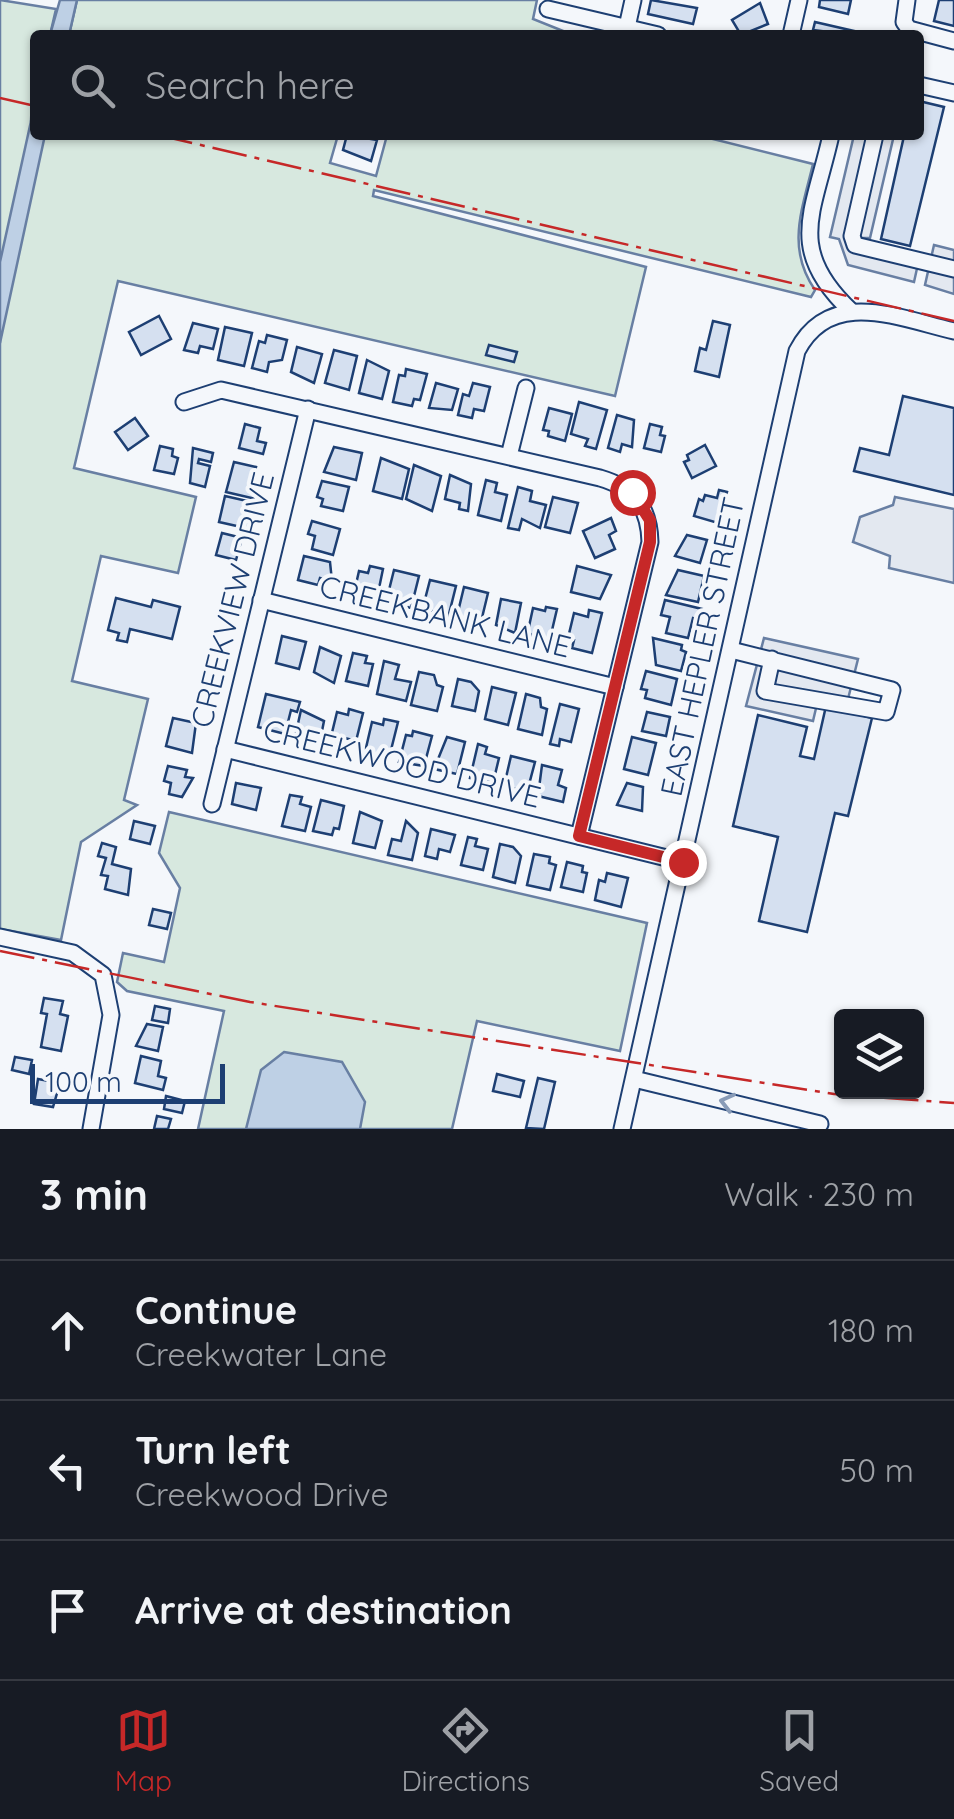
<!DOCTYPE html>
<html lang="en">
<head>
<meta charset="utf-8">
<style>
  body { margin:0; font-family:Quicksand,sans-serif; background:#242831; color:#f1f3f6 }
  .controls { position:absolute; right:30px; bottom:30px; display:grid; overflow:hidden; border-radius:10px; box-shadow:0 2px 8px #0004 }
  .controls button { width:90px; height:90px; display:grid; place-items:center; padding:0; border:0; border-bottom:2px solid #363941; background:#171b24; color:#f1f3f6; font:50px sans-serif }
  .scale { position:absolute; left:30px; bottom:25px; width:195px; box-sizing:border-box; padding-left:10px; border:5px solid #1d3f73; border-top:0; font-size:28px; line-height:35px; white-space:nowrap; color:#1d3f73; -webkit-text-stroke:8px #f4f7fb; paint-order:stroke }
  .stop { position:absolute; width:30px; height:30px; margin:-22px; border:8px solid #c62828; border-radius:50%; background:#fff }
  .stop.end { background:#c62828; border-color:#fff; box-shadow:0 2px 10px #0008 }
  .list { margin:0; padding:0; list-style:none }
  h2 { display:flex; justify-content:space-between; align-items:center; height:130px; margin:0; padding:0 40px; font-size:42px }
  h2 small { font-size:32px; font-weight:400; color:#9ea1a6 }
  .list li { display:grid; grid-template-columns:65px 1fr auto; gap:30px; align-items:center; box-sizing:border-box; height:140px; padding:0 40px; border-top:2px solid #363941 }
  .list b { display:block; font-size:38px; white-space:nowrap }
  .list p { margin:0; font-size:32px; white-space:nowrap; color:#9ea1a6 }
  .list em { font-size:32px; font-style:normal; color:#9ea1a6 }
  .icon { flex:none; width:55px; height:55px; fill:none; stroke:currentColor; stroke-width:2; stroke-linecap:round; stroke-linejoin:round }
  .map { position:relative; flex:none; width:954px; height:1129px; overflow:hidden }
  .search { position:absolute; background:#171b24; box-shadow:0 2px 8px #0004; left:30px; right:30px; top:30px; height:110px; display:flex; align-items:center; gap:25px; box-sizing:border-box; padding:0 35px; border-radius:10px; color:#9ea1a6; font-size:38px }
  .sheet { height:550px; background:#171b24 }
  nav { display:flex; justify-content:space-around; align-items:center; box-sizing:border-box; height:140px; border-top:2px solid #363941; background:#171b24; font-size:28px; color:#9ea1a6 }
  nav a { display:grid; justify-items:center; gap:5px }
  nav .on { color:#c62828 }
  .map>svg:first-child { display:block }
  .green { fill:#d7e8df; stroke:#687fa3; stroke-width:2.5 }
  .parking { fill:#e3e8f0; stroke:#687fa3; stroke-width:2.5 }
  .water { fill:#bed0e5; stroke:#687fa3; stroke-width:2.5 }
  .building { fill:#d5e0f0; stroke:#1d3f73; stroke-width:2.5 }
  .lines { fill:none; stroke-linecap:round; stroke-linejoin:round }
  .minor-casing { stroke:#1d3f73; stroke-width:19 }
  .minor { stroke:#f4f7fb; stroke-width:15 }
  .power { stroke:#c62828; stroke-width:2.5; stroke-dasharray:35 8 5 8; stroke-linecap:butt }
  .oneway { stroke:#889bb7 }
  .route { stroke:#c62828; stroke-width:12 }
  .labels { text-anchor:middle; stroke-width:8; stroke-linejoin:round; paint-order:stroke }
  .street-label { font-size:30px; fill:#1d3f73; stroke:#f4f7fb }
</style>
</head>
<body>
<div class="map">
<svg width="954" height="1129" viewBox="0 0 954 1129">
  <rect width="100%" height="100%" fill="#f4f7fb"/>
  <g class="green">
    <path d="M0 0 56 9 50 35H35L31 121 35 135H338L330 163 376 176 386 139 369 135H697L813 164C802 210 786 248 815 290L811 297 374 190 373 196 646 267 615 396 118 281 74 468 196 497 178 573 101 556 72 681 148 699 124 800 137 805 81 842 61 940 0 929Z"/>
    <polygon points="77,0 537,0 533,19 573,35 69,35"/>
    <polygon points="169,812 647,923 620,1051 477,1021 452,1129 198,1129 224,1011 127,991 117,982 123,953 164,962 180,888 159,853"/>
  </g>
  <g class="parking">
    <polygon points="854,135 894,135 870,238 858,238 920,255 914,282 848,265 839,239 830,237"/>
    <polygon points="934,245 954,250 954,294 925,285"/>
    <polygon points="895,497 954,509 954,583 889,568 890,556 853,542 860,517 893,505"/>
    <polygon points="764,638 858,659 845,711 817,704 813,721 746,706"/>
  </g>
  <g class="water">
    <polygon points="60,0 77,0 69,35 50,35"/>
    <polygon points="35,103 35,135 45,135 0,343 0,262"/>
    <polygon points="284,1052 342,1062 365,1102 360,1129 246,1129 261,1070"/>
  </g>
  <g class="building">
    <polygon points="651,0 697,8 693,24 648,14"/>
    <polygon points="820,0 851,0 848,14 819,7"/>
    <polygon points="939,0 954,0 954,26 934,21"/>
    <polygon points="760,3 768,24 741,35 732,20"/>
    <polygon points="815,22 854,31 853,35 813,30"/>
    <polygon points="919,101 944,107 910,246 881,239 904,136 919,135"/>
    <polygon points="347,135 377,140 371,161 343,150"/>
    <polygon points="159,316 171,339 141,355 129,332"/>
    <polygon points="713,321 730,325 719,377 695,371 700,348 706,350"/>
    <polygon points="193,323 218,329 213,349 200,346 198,353 184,350"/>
    <polygon points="225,327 252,333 244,366 218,360"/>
    <polygon points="267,335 287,340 282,360 269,362 267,372 252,368 259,341 265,343"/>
    <polygon points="489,345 517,352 514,362 486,355"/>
    <polygon points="297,347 322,354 314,383 291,372"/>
    <polygon points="334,350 357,356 349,390 325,383"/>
    <polygon points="367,360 389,371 382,399 359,393"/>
    <polygon points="406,369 427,374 420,400 414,399 412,406 393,402 399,375 405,376"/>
    <polygon points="436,383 458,389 452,410 429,408"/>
    <polygon points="473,383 490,387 484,411 474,409 472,418 458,415 463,394 469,396"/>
    <polygon points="903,396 954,408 954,495 854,471 860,448 889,455"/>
    <polygon points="579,402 607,410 596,449 585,446 588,439 571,434"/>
    <polygon points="549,408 572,414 565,441 548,436 549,431 543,430"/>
    <polygon points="617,415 634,420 632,447 622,444 620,452 608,448"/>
    <polygon points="135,418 148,436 128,450 115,432"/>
    <polygon points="245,424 260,428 257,441 266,443 263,454 239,448"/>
    <polygon points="650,424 662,427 660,435 665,436 661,452 644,448"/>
    <polygon points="705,445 716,466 692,478 684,462 689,460 687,455"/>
    <polygon points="160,446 173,449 172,456 178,458 174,474 154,470"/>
    <polygon points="334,447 362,453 356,480 324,472"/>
    <polygon points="193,448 213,453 211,462 199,459 198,463 210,466 205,487 190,483"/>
    <polygon points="381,458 409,469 402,499 373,491"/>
    <polygon points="234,462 256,467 252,483 259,485 256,499 226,492"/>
    <polygon points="414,465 441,476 432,511 406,499"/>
    <polygon points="450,475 471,484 468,511 459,509 460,503 445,499"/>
    <polygon points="486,480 497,483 495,492 507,495 501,521 478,515"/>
    <polygon points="322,481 349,487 343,511 321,506 323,499 317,497"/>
    <polygon points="518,487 532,491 530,501 546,505 540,528 522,519 519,530 508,528"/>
    <polygon points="719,490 727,492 718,523 694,516 699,499 703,501 705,495 717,498"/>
    <polygon points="225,496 256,503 250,529 219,522"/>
    <polygon points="553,497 578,503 570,533 545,527"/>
    <polygon points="611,518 616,531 609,535 615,549 595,558 583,531"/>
    <polygon points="312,521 340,529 333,555 312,549 315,536 308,534"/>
    <polygon points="222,533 242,538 236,560 216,555"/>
    <polygon points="687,535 707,540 700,563 675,556"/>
    <polygon points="304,556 330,562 332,581 320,578 318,585 298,580"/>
    <polygon points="370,566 383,569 377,598 354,593 359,571 368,573"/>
    <polygon points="577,566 611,575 600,599 571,592"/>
    <polygon points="394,570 419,576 411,608 386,602"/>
    <polygon points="678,570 704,576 698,602 666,595"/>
    <polygon points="430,580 456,586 448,618 423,607"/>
    <polygon points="464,587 488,593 480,626 457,616"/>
    <polygon points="116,598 151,607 153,600 180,607 172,639 130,629 127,642 117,640 119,633 108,630"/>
    <polygon points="501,599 521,603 515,633 496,625"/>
    <polygon points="665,600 702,609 699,620 693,618 688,638 666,633 670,617 661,615"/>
    <polygon points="546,607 557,609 549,643 536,640 528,631 533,608 545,611"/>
    <polygon points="589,610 602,613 592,653 572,648 574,640 568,638 574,613 588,617"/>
    <polygon points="282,636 306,642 299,669 276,663"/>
    <polygon points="653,638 682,645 681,650 686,652 681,671 656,665"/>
    <polygon points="320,647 341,656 334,683 314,672"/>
    <polygon points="353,653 367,656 365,663 373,664 368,686 346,681"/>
    <polygon points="384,661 399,665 395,679 411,682 406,701 377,694"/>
    <polygon points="646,671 677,679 671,705 645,698 647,690 641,689"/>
    <polygon points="419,672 434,675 437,685 443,687 437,711 411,705"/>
    <polygon points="458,679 471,682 479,691 475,711 452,706"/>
    <polygon points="492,687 516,693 508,725 485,719"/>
    <polygon points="266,694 300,702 297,712 291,710 285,734 258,727"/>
    <polygon points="526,694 540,698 541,707 547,709 542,735 518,729"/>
    <polygon points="560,704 579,709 571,742 560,739 559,746 550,744"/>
    <polygon points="826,706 872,718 848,816 835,813 807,932 759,921 778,837 733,826 758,715 807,727 800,756 814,759"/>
    <polygon points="349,709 363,713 356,741 345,738 342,748 329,745 337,712 348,715"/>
    <polygon points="301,710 324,721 321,736 309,741 295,737"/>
    <polygon points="647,712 670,717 666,736 642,731"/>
    <polygon points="173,718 196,723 192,753 166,746"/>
    <polygon points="384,719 398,722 389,758 365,752 372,722 383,725"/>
    <polygon points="413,731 432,736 424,766 399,762 406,735 412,736"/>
    <polygon points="447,737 465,742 457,774 434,769"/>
    <polygon points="632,737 656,743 648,775 624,769"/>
    <polygon points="478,744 487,747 485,754 499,758 493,783 470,778"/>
    <polygon points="511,756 535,762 527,792 504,786"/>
    <polygon points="542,765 562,770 558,785 566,788 563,802 538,796"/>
    <polygon points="168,766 187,770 185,777 193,778 182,797 169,794 171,783 164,781"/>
    <polygon points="236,783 261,788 256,810 232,804"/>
    <polygon points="627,783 643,787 642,811 617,805"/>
    <polygon points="290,795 302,797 300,804 311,807 305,831 282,826"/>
    <polygon points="321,800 344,806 339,829 334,828 332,835 313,831"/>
    <polygon points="360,812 382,821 375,848 353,843"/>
    <polygon points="134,821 155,826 150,844 130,839"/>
    <polygon points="406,821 418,833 412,860 388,855 392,839 401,841"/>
    <polygon points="431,829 455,835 450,852 439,849 437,859 425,856"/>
    <polygon points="468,837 477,839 475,846 488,849 483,870 461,865"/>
    <polygon points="102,843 116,847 112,864 131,869 128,895 105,889 108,876 101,875 106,858 98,856"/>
    <polygon points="500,844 513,847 521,856 515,883 493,877"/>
    <polygon points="534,854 550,857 549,863 556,865 550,890 527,885"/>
    <polygon points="567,862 583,866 582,872 587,873 583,892 561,887"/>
    <polygon points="607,873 628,878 621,907 595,900 599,880 605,882"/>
    <polygon points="153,909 171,913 167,929 149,925"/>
    <polygon points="44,998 63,1001 60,1014 68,1016 61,1051 41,1047 47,1014 41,1013"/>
    <polygon points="155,1006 170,1009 168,1023 152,1020"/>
    <polygon points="147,1024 163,1027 158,1051 136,1046"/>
    <polygon points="141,1056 161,1061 158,1076 166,1078 163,1090 135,1083"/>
    <polygon points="15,1057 32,1060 29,1074 12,1070"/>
    <polygon points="497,1074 524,1081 520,1097 493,1091"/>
    <polygon points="538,1078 555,1082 544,1129 526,1128"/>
    <polygon points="38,1079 60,1083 53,1107 34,1104"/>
    <polygon points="166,1096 185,1101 182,1113 164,1109"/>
    <polygon points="157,1116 171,1119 168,1129 154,1129"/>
  </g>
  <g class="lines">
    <defs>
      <g id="minor">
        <polyline points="907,0 904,22 909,29 954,41"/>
        <polyline points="548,9 658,35"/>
        <polyline points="627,27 633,0"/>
        <polyline points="791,35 799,0"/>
        <polyline points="919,85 954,93"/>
        <path d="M831 135C814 212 785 249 851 311"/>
        <polyline points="875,135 852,236 855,245 954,269"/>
        <path d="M184 402 221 390 600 478C634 488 649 506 650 542L579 836"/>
        <polyline points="509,456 526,388"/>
        <polyline points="261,600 615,687"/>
        <polyline points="731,650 892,690 886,712 765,691 772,659"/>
        <polyline points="225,749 683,862"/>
        <polyline points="212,804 308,409"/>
        <polyline points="0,937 73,953 103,975 111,1015 91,1129"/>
        <polyline points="634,1079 820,1124"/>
        <path d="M622 1129 797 351C830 287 898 318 954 331"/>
      </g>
    </defs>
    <use href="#minor" class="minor-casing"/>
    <use href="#minor" class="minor"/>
    <g class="power">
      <polyline points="0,98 35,106"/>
      <polyline points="158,135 954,321"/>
      <polyline points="0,951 250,1002 834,1094 954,1103"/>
    </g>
  </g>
  <defs><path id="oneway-chevron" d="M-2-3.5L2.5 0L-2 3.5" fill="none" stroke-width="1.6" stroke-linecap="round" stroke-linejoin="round" transform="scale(2.5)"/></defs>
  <use class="oneway" href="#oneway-chevron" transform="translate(727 1102) rotate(-166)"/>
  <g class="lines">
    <polyline class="route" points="632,492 650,520 650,542 579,836 683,862"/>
  </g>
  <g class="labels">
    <g class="street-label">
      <text transform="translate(233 600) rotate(-76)" y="10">CREEKVIEW DRIVE</text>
      <text transform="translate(445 617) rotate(14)" y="10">CREEKBANK LANE</text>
      <text transform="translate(703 647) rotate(-78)" y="10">EAST HEPLER STREET</text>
      <text transform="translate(402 764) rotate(14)" y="10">CREEKWOOD DRIVE</text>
    </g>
  </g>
</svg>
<div class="controls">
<button><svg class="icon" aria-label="layers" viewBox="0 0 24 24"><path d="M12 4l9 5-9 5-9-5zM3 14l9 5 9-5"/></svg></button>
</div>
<div class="scale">100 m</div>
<div class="stop" style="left:632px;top:492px"></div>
<div class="stop end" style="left:683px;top:862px"></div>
<div class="search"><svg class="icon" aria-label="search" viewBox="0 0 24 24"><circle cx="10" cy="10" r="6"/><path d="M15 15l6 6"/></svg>Search here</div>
</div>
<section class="sheet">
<h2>3 min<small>Walk · 230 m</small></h2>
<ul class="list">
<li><svg class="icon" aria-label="ahead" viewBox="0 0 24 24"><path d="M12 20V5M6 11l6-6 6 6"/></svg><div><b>Continue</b><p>Creekwater Lane</p></div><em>180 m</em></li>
<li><svg class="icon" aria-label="left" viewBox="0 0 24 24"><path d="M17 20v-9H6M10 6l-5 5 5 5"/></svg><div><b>Turn left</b><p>Creekwood Drive</p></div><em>50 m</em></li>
<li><svg class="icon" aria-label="arrive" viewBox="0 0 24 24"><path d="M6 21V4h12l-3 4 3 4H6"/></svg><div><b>Arrive at destination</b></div></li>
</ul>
</section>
<nav>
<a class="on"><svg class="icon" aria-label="map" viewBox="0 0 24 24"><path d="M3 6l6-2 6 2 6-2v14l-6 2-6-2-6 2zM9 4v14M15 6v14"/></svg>Map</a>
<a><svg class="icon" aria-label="directions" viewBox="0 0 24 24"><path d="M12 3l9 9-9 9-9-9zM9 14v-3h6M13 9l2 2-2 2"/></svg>Directions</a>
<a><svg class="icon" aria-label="saved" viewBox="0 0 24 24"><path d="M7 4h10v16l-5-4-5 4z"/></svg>Saved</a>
</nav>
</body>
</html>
